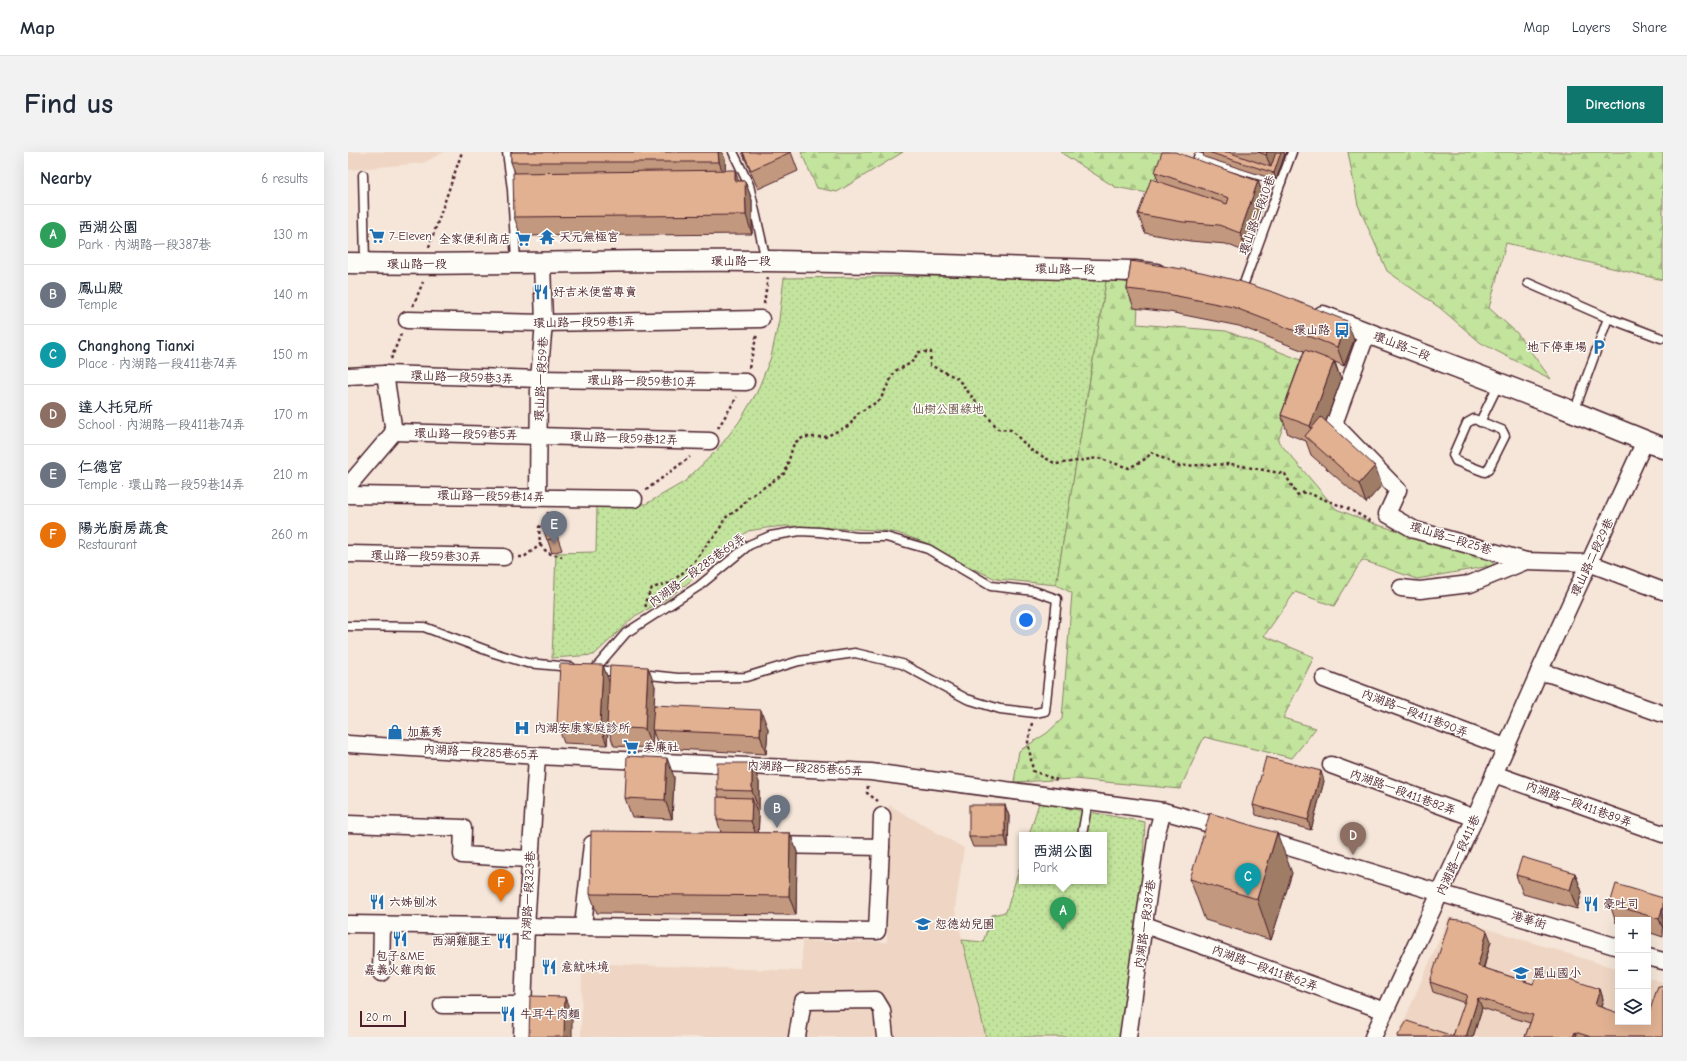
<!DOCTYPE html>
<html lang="en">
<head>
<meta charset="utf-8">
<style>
  body { margin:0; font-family:"Comic Neue","LXGW WenKai TC",sans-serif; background:#f2f2f3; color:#1f2937 }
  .controls { position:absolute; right:12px; bottom:12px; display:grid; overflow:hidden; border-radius:0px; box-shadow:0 4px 16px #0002 }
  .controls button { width:36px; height:36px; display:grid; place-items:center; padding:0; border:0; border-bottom:1px solid #e0e1e3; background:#fff; color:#1f2937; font:20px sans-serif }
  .scale { position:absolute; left:12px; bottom:10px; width:46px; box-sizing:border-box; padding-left:4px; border:2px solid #4a1f2b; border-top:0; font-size:11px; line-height:14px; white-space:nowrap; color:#4a1f2b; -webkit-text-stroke:3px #fdfcf7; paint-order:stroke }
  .you { position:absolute; left:678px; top:468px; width:14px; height:14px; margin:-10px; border:3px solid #fff; border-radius:50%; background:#1a73e8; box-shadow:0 0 0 6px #1a73e833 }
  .badge { display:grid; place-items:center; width:26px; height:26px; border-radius:50%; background:#0f766e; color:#fff; font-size:13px; font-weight:700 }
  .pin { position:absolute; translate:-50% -33px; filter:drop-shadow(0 1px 2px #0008) }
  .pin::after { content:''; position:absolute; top:21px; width:14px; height:12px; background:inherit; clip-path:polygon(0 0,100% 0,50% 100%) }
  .popup { position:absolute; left:671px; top:680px; width:88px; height:52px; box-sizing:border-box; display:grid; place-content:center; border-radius:0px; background:#fff; filter:drop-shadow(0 1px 3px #0005); font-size:13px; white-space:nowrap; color:#747a83 }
  .popup b { font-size:15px; color:#1f2937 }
  .popup::after { content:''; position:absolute; left:50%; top:100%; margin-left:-8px; border:8px solid transparent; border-top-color:#fff }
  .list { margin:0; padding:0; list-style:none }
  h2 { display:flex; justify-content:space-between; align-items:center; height:52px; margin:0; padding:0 16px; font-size:17px }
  h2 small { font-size:13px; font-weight:400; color:#747a83 }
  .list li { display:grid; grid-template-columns:26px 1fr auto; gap:12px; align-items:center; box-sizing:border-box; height:60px; padding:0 16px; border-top:1px solid #e0e1e3 }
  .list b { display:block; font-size:15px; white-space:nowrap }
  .list p { margin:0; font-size:13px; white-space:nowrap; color:#747a83 }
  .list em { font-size:13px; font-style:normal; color:#747a83 }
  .icon { flex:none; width:22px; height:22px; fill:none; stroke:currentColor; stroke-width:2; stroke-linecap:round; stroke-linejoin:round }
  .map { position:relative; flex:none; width:1315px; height:885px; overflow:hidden; border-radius:0px }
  header { display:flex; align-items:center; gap:24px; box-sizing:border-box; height:56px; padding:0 20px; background:#fff; border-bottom:1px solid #e0e1e3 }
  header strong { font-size:19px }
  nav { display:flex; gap:22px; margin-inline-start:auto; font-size:14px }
  .intro { display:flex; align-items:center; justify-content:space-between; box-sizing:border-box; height:96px; padding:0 24px }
  h1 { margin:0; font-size:28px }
  .button { padding:10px 18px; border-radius:0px; background:#0f766e; color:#fff; font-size:14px; font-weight:700 }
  main { display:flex; gap:24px; padding:0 24px }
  aside { flex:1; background:#fff; border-radius:0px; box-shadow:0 4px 16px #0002 }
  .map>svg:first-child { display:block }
  .built { fill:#efd6c4 }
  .grass { fill:url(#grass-dots); stroke:#868264 }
  .forest { fill:url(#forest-firs); stroke:#868264 }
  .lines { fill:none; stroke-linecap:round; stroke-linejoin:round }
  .service-casing { stroke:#4a1f2b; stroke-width:11 }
  .minor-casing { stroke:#4a1f2b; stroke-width:19 }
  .tertiary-casing { stroke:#4a1f2b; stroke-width:23 }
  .path { stroke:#4a1f2b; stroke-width:2.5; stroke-dasharray:3 3; stroke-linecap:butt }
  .service { stroke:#fdfcf7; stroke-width:8 }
  .minor { stroke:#fdfcf7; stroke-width:16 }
  .tertiary { stroke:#fdfcf7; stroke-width:20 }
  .wall { fill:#c2987e; stroke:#4a1f2b }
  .shaded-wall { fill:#9e7c66; stroke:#4a1f2b }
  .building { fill:#e1b192; stroke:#4a1f2b }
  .labels { text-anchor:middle; stroke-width:3; stroke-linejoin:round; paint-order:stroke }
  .street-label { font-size:12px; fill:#4a1f2b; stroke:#fdfcf7 }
  .poi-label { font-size:12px; fill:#4a1f2b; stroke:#fdfcf7; text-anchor:start }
  .park-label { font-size:12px; fill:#685048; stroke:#fdfcf7 }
</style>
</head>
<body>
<header>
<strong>Map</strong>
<nav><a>Map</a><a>Layers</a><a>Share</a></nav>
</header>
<div class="intro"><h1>Find us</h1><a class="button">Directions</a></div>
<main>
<aside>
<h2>Nearby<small>6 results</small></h2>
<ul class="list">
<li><span class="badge" style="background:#2e9e5b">A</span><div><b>西湖公園</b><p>Park · 內湖路一段387巷</p></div><em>130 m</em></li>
<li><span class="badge" style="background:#6b7280">B</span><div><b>鳳山殿</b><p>Temple</p></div><em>140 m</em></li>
<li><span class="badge" style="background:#0f9aa8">C</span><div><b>Changhong Tianxi</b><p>Place · 內湖路一段411巷74弄</p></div><em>150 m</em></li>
<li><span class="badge" style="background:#8d6e63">D</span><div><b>達人托兒所</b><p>School · 內湖路一段411巷74弄</p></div><em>170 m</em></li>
<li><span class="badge" style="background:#6b7280">E</span><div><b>仁德宮</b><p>Temple · 環山路一段59巷14弄</p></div><em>210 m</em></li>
<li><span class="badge" style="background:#e8710a">F</span><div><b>陽光廚房蔬食</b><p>Restaurant</p></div><em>260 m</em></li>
</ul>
</aside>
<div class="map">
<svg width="1315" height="885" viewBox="0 0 1315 885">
  <defs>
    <pattern id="grass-dots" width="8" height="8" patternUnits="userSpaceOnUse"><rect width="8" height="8" fill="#c3e49d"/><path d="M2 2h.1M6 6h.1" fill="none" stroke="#a9c387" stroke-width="1.8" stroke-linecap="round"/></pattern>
    <pattern id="forest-firs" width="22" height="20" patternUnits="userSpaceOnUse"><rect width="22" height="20" fill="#c3e49d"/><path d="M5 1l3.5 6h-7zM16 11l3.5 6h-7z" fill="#a9c387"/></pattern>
  </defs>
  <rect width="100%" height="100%" fill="#f5e6d9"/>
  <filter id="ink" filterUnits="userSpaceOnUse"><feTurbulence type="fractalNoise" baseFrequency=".025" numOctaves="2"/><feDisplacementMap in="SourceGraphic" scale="8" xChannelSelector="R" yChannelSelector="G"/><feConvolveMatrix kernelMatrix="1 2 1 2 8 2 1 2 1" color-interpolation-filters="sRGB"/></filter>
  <g filter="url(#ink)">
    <g class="built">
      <polygon points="0,0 97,0 75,11 0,18"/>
      <polygon points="541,653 616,696 607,757 638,885 233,885 234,811 454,819 454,789 539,790"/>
      <polygon points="1101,765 1270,817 1270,870 1300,870 1300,826 1315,830 1315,885 1049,885"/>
    </g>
    <g class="grass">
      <polygon points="592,124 759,124 708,433 648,427 615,412 578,391 550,381 528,378 438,374 418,376 400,379 386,390 349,424 320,446 287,464 246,503 204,506 208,401 248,400 249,354 298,352 336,330 369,298 391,270 409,240 423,205 431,168 436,126"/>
      <polygon points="691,651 797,670 792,768 781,841 771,885 638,885 614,788 635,790 644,763 658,760 674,708 674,729 756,729 756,683 681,683"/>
    </g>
    <g class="forest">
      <polygon points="453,0 555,0 489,40 469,36"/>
      <polygon points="712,0 821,0 800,41 767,35"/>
      <polygon points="1000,0 1315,0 1315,128 1158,91 1141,156 1169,181 1203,227 1133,191 1092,156 1039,119 1010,53"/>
      <polygon points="759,124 791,135 789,172 878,179 958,210 930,289 988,357 1030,373 1133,403 1148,413 1069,427 1014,408 986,454 947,440 916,484 966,505 935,566 968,576 944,606 856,585 832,637 726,627 666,630 671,599 699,581 714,567 724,441 708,433"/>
    </g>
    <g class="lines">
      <defs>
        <g id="service">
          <polyline points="159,0 164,37 168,110"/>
          <polyline points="385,0 401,33 418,108"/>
          <polyline points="850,5 933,30"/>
          <polyline points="15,23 17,111"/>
          <polyline points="1180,131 1260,166 1226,260"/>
          <polyline points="895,134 944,0"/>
          <polyline points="1260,166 1313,186"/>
          <polygon points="1126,267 1154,278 1157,284 1140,318 1137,320 1108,309 1105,303 1119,271"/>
          <polyline points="1132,270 1151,231"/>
          <polyline points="0,474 76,475 146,501 179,511 223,515"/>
          <polyline points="246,518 273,520"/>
          <polyline points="246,518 278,481 351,434 401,393 422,384 452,379 472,380 509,385 538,385 580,397 643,434 686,439 709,447 697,559 687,561 652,557 619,547 554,512 507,501 451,509 398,525 330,526 292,522"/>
          <polyline points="734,683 740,649"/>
        </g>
        <g id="minor">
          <polyline points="59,168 196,171 413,167"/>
          <polyline points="1019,181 986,272 1050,338 1039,362 1067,378 1178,409 1241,411 1315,439"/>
          <polyline points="0,224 37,222 191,227 398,230"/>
          <polyline points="46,280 362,289"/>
          <polyline points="0,334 46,280 37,222"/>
          <polyline points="0,343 286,347"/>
          <polyline points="190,345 191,227 196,171 194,110"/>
          <polyline points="0,402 156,405"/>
          <polyline points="1053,436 1072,438 1122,432 1178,409"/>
          <polyline points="1191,520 1205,523 1315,562"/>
          <polyline points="976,527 1157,595"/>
          <polyline points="0,592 189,604 523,620 815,659 880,677"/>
          <polyline points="983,613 1127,666"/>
          <polyline points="1146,622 1315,682"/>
          <polyline points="0,672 115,676 114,703 182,707"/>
          <polyline points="914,687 1270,795"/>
          <polyline points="424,693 533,695 534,664"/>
          <polyline points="0,772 529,779 533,695"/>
          <polyline points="797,773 1037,859"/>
          <polyline points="235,774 244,692 253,692"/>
          <polyline points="1300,805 1315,809"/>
          <polyline points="33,821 34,774"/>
          <polyline points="94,853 175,853"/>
          <polyline points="174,885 178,775 189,604"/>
          <polyline points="449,885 455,849 528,848 534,858 537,885"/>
          <polyline points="780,885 809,680 815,659"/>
          <polyline points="1025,885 1127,666 1191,520 1297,289"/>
        </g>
        <g id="tertiary">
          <path d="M0 111C140 114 279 107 419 109 541 110 664 116 786 119L808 122"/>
          <polyline points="975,164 1226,260 1315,296"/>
        </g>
      </defs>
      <use href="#service" class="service-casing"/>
      <use href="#minor" class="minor-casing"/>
      <use href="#tertiary" class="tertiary-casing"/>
      <g class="path">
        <polyline points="81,95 114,0"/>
        <polyline points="416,152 420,125"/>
        <polyline points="65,154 75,130"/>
        <polyline points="43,207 53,182"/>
        <polyline points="401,216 409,182"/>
        <polyline points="370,276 389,245"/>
        <polyline points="298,338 342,305"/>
        <polyline points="192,393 200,401 214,405"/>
        <polyline points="171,405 176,405 192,393 191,375 200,367 200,360"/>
        <polyline points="298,455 297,450 304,436 322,431 343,414 360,391 370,380 377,366 392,356 400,346 437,321 446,291 456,285 477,285 502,273 509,262 532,248 547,219 563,211 571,200 583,200 582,213 609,226 650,277 663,278 683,298 708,312 750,306 781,316 799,306 803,300 830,314 883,312 937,322 949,343 957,340 1001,357 1026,371"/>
        <polyline points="684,571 680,590 685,619 709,628"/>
        <polyline points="520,634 519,641 530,649"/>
      </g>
      <use href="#service" class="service"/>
      <use href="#minor" class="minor"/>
      <use href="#tertiary" class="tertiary"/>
    </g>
    <g class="wall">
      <polygon points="163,0 374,0 377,7 377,18 390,29 397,29 404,48 404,82 173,84 166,65 167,21 163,10"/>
      <polygon points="394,0 443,0 450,19 410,37"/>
      <polygon points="855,0 936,0 937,2 928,28 856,5"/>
      <polygon points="807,20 910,29 917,48 898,100 878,92 842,89 797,81 790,62 810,29"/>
      <polygon points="783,109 1006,188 996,214 987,210 993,228 978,270 1034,333 1018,351 963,303 958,289 940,282 933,263 956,199 891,174 821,160 786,156 779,137"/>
      <polygon points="204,369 214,398 204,401 194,372"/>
      <polygon points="261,531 307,534 306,553 420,577 418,602 311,596 305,579 304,596 266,594 260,577 259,593 216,591 209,572"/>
      <polygon points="326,625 324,667 284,665 277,646"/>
      <polygon points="976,629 963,678 908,663 905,653"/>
      <polygon points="411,630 411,658 408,658 411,665 410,681 442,681 449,700 448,763 249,761 242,742 373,680 369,668 371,645 369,638"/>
      <polygon points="657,653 661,664 660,695 625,695 621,685"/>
      <polygon points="944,721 923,788 857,768 842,727"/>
      <polygon points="1227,721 1234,740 1229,757 1175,742 1168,723"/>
      <polygon points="1315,746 1315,785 1300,780 1300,768 1270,768 1270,771 1268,771 1262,752"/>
      <polygon points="1143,789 1136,816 1185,832 1252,837 1255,847 1253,855 1315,885 1177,885 1182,871 1134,856 1125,885 1049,885 1105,884 1117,851 1085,840 1082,830"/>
    </g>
    <g class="shaded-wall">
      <polygon points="370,0 374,0 377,7 378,29 371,10"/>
      <polygon points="919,0 936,0 937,2 928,28 926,21 929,11 925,22 918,3"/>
      <polygon points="387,18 393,37 387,29"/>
      <polygon points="397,29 404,48 404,82 398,63"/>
      <polygon points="910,29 917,48 898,100 892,81"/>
      <polygon points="999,169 1006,188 996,214 989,195"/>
      <polygon points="986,209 993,228 969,293 962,274"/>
      <polygon points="1027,314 1034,333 1018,351 1011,332"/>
      <polygon points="255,513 262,532 259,575 260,577 259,593 252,574"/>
      <polygon points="300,515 307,534 305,578 304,578 305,579 304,596 297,577"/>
      <polygon points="413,558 420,577 418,602 412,583"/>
      <polygon points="319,606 326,625 324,667 317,648"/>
      <polygon points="404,611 411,630 411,658 404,639"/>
      <polygon points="973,619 976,629 963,678 960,668"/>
      <polygon points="404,646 411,665 410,688 403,669"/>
      <polygon points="657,653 661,664 660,695 657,685"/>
      <polygon points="442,681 449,700 448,763 441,744"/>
      <polygon points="929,681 944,721 923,788 909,747"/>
      <polygon points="1227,721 1234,740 1229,757 1222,738"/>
      <polygon points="1315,755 1315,777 1311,767"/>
      <polygon points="1139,779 1143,789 1133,824 1130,814"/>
      <polygon points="1252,837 1255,847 1251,863 1247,853"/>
      <polygon points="217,845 224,864 224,885 216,885"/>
      <polygon points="1130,846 1134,856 1125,885 1118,885"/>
      <polygon points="1227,880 1229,885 1225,885"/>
    </g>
    <g class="building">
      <polygon points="163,0 370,0 371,10 163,10"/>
      <polygon points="395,0 443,0 403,18"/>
      <polygon points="814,0 827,0 910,29 892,81 871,73 835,70 790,62 803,27 879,52 881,46 807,20"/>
      <polygon points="860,0 880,0 923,15 928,0 933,0 926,21"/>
      <polygon points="910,0 919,0 918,3"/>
      <polygon points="387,18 387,29 397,29 398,63 166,65 165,21"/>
      <polygon points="783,109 853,120 891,129 928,141 999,169 989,195 885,155 814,141 779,137"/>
      <polygon points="957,198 986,209 962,274 933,263"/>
      <polygon points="973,265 1027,314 1011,332 957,284"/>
      <polygon points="204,369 209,385 199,388 194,372"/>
      <polygon points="212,512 255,513 252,574 209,572"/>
      <polygon points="262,513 300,515 297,577 259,575"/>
      <polygon points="306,553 413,558 412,583 304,578"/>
      <polygon points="279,604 319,606 317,648 277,646"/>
      <polygon points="918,605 973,619 960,668 905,653"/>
      <polygon points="369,611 404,611 404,639 369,638"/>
      <polygon points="369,645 404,646 403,669 369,668"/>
      <rect x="621" y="653" width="36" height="32"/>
      <polygon points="862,661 929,681 909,747 842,727"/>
      <polygon points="243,679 442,681 441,744 242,742"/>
      <polygon points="1174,705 1227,721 1222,738 1168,723"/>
      <polygon points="1268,732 1315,746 1315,755 1311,767 1262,752"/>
      <polygon points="1102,767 1121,769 1139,779 1130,814 1185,832 1191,817 1252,837 1247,853 1270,861 1270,870 1300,870 1300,864 1310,834 1315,835 1315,885 1243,885 1227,880 1225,885 1177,885 1185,863 1130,846 1118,885 1049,885 1059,869 1105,884 1119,843 1082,830"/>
      <polygon points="182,844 217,845 216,885 181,885"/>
    </g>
  </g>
  <defs>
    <symbol id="supermarket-bare" viewBox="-9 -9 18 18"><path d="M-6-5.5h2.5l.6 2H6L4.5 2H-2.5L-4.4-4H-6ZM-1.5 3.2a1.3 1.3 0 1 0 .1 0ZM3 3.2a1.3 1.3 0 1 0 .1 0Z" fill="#1f6fb2" stroke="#fdfcf7" stroke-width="2.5" paint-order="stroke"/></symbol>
    <symbol id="temple-bare" viewBox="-9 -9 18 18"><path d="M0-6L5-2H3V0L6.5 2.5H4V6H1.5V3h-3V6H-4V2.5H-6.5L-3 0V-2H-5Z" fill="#1f6fb2" stroke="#fdfcf7" stroke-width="2.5" paint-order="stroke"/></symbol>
    <symbol id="restaurant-bare" viewBox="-9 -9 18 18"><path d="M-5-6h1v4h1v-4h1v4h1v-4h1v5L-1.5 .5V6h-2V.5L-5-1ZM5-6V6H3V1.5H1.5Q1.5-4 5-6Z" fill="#1f6fb2" stroke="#fdfcf7" stroke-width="2.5" paint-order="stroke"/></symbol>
    <symbol id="bus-bare" viewBox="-9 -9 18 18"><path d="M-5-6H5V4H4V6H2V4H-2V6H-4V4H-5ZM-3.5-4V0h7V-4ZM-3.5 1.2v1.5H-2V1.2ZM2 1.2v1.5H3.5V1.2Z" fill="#1f6fb2" stroke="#fdfcf7" stroke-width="2.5" paint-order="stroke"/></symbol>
    <symbol id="parking-bare" viewBox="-9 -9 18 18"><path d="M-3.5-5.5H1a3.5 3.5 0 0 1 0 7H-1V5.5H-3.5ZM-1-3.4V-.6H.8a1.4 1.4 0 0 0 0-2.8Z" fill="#1f6fb2" stroke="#fdfcf7" stroke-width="2.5" paint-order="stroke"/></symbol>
    <symbol id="hospital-bare" viewBox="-9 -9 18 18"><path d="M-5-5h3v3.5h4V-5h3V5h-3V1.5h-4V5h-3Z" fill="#1f6fb2" stroke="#fdfcf7" stroke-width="2.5" paint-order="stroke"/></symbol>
    <symbol id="shop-bare" viewBox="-9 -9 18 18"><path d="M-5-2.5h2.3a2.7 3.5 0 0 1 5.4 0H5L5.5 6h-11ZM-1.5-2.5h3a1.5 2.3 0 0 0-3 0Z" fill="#1f6fb2" stroke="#fdfcf7" stroke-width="2.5" paint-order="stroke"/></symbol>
    <symbol id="school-bare" viewBox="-9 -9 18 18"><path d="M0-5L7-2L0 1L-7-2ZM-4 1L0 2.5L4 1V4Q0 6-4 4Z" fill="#1f6fb2" stroke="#fdfcf7" stroke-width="2.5" paint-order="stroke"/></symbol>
  </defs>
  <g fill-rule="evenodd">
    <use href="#supermarket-bare" x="18" y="73" width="22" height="22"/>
    <use href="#temple-bare" x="188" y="74" width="22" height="22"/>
    <use href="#supermarket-bare" x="164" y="76" width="22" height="22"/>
    <use href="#restaurant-bare" x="182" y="129" width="22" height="22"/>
    <use href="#bus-bare" x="983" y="167" width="22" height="22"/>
    <use href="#parking-bare" x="1240" y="184" width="22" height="22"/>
    <use href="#hospital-bare" x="163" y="565" width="22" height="22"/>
    <use href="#shop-bare" x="36" y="569" width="22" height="22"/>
    <use href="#supermarket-bare" x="272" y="584" width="22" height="22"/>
    <use href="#restaurant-bare" x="18" y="739" width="22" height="22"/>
    <use href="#restaurant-bare" x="1232" y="741" width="22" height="22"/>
    <use href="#school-bare" x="564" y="761" width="22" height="22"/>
    <use href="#restaurant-bare" x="41" y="776" width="22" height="22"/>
    <use href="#restaurant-bare" x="145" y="778" width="22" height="22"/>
    <use href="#restaurant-bare" x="190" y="804" width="22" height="22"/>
    <use href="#school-bare" x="1162" y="810" width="22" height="22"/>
    <use href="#restaurant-bare" x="149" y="851" width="22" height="22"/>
  </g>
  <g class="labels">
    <g class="street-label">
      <text transform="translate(909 63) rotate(-70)" y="4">環山路二段10巷</text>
      <text x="393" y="113">環山路一段</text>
      <text x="69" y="116">環山路一段</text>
      <text transform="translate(717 117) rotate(1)" y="4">環山路一段</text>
      <text transform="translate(236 170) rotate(-1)" y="4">環山路一段59巷1弄</text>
      <text transform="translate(1054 194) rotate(21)" y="4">環山路二段</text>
      <text transform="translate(114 225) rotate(2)" y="4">環山路一段59巷3弄</text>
      <text transform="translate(193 227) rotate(-87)" y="4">環山路一段59巷</text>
      <text transform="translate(294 229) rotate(1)" y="4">環山路一段59巷10弄</text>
      <text transform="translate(118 282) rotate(1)" y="4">環山路一段59巷5弄</text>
      <text transform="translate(276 286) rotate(2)" y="4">環山路一段59巷12弄</text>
      <text transform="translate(143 344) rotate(1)" y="4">環山路一段59巷14弄</text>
      <text transform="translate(1103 386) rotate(17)" y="4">環山路二段25巷</text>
      <text transform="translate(78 404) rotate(1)" y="4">環山路一段59巷30弄</text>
      <text transform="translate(1244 405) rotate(-65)" y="4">環山路二段29巷</text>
      <text transform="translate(349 418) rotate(-36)" y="4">內湖路一段285巷69弄</text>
      <text transform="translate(1067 561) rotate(21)" y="4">內湖路一段411巷90弄</text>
      <text transform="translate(133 600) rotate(3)" y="4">內湖路一段285巷65弄</text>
      <text transform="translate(457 616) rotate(3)" y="4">內湖路一段285巷65弄</text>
      <text transform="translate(1055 640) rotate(20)" y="4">內湖路一段411巷82弄</text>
      <text transform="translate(1231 652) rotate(20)" y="4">內湖路一段411巷89弄</text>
      <text transform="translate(1110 703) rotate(-65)" y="4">內湖路一段411巷</text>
      <text transform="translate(180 744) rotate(-87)" y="4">內湖路一段323巷</text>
      <text transform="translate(1181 768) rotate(17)" y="4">港華街</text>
      <text transform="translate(797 772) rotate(-82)" y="4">內湖路一段387巷</text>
      <text transform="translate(917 816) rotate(20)" y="4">內湖路一段411巷62弄</text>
    </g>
    <g class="poi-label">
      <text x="41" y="88">7-Eleven</text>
      <text x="211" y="89">天元無極宮</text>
      <text x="163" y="91" text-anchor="end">全家便利商店</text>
      <text x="205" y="144">好吉米便當專賣</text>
      <text x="982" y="182" text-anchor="end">環山路</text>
      <text x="1239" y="199" text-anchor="end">地下停車場</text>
      <text x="186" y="580">內湖安康家庭診所</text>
      <text x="59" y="584">加慕秀</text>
      <text x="295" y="599">美廉社</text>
      <text x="41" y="754">六姊刨冰</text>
      <text x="1255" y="756">豪吐司</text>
      <text x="587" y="776">恕德幼兒園</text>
      <text x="144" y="793" text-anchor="end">西湖雞腿王</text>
      <text x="52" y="808" text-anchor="middle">包子&amp;ME<tspan x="52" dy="14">嘉義火雞肉飯</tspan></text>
      <text x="213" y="819">意魷味境</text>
      <text x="1185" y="825">麗山國小</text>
      <text x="172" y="866">牛耳牛肉麵</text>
    </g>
    <g class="park-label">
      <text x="600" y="261">仙樹公園綠地</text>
    </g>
  </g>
</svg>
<div class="controls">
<button>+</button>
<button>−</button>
<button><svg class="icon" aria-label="layers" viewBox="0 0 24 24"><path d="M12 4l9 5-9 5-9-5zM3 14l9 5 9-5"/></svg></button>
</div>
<div class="scale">20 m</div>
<div class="you"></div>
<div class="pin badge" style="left:715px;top:778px;background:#2e9e5b">A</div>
<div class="popup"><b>西湖公園</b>Park</div>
<div class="pin badge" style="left:429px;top:676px;background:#6b7280">B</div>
<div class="pin badge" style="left:900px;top:744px;background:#0f9aa8">C</div>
<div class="pin badge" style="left:1005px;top:703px;background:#8d6e63">D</div>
<div class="pin badge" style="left:206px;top:392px;background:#6b7280">E</div>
<div class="pin badge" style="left:153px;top:750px;background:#e8710a">F</div>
</div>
</main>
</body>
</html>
